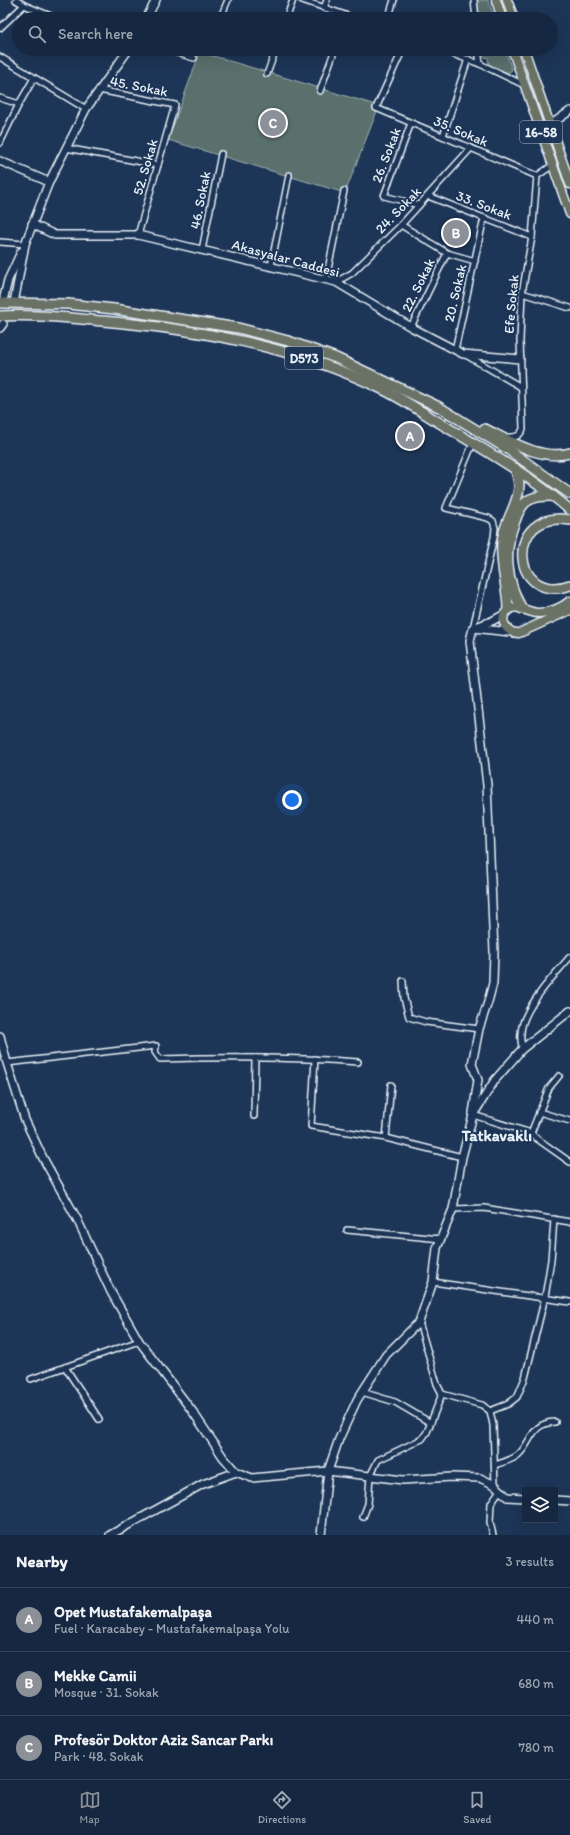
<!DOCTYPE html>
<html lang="en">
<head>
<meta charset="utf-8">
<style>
  body { margin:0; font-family:Itim,sans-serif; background:#23344c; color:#f1f3f6 }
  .controls { position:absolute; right:12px; bottom:12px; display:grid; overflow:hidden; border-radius:0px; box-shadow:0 4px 16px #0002 }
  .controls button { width:36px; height:36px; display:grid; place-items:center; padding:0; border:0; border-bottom:1px solid #35445a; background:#162841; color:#f1f3f6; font:20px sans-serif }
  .you { position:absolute; left:292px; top:800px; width:14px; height:14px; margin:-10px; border:3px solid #fff; border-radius:50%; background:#1a73e8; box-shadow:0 0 0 6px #1a73e833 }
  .badge { display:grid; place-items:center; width:26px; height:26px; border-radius:50%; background:#8c9099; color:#fff; font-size:13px; font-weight:700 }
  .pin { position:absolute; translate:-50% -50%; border:2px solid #fff; box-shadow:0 1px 4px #0006 }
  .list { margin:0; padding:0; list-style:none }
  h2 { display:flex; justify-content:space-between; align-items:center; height:52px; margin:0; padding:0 16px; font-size:17px }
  h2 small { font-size:13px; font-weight:400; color:#9ea6b1 }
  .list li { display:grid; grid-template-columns:26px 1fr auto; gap:12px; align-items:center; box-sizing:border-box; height:64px; padding:0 16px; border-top:1px solid #35445a }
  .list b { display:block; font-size:15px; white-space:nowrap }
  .list p { margin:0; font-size:13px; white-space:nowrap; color:#9ea6b1 }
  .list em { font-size:13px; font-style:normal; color:#9ea6b1 }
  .icon { flex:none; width:22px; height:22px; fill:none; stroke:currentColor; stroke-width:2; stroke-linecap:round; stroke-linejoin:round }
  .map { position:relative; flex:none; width:570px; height:1535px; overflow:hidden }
  .search { position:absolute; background:#162841; box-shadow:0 4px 16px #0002; left:12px; right:12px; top:12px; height:44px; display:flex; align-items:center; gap:10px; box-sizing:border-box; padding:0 14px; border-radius:22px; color:#9ea6b1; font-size:15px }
  .sheet { height:244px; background:#162841 }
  nav { display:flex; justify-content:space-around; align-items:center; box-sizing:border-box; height:56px; border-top:1px solid #35445a; background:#162841; font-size:11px; color:#9ea6b1 }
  nav a { display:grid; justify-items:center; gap:2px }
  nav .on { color:#8c9099 }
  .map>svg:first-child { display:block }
  .green { fill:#5a706c; stroke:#a1b0b2 }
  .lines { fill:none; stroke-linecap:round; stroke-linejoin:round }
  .street-casing { stroke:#e8f1f8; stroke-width:8 }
  .secondary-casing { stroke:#e8f1f8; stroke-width:10 }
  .primary-casing { stroke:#e8f1f8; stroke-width:11 }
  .highway-casing { stroke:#e8f1f8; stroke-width:12 }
  .street { stroke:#1d3557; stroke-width:5 }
  .secondary { stroke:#1d3557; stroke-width:7 }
  .primary { stroke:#6a7266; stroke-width:8 }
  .highway { stroke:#6a7266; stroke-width:9 }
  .labels { text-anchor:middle; stroke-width:4; stroke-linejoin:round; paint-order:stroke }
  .shield { fill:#1d3557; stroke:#abb9c8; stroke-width:1 }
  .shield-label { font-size:13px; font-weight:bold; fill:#e8f1f8 }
  .street-label { font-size:14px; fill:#e8f1f8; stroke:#1d3557 }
  .quarter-label { font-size:16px; font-weight:bold; fill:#e8f1f8; stroke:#1d3557 }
</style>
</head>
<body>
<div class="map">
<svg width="570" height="1535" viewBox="0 0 570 1535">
  <rect width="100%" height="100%" fill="#1d3557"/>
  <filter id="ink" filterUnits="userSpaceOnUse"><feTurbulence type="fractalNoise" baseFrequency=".025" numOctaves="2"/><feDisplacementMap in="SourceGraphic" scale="8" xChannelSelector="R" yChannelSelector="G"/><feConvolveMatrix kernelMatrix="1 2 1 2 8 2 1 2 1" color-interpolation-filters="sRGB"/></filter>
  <g filter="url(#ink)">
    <g class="green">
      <polygon points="476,0 488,0 495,19 478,19"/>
      <polygon points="482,49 505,49 512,70 508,73 489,65 488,58 482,56"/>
      <polygon points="200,52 379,106 345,193 168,140"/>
    </g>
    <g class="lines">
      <defs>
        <g id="street">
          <polyline points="16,0 24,5 58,19"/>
          <polyline points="302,0 357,19"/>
          <polyline points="474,0 476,19"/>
          <polyline points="324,8 327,0"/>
          <polyline points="220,19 228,0"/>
          <polyline points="286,19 293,0"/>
          <polyline points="388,19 394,0"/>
          <polyline points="0,28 24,5"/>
          <polyline points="164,49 194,58"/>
          <polyline points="403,49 376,108 537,176"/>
          <polyline points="439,49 480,64 524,85"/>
          <polyline points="478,49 480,64"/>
          <polyline points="0,57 86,109"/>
          <polyline points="267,74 276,49"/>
          <polyline points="99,90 175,105 138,235"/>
          <polyline points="320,91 335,49"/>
          <polyline points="0,98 19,104"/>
          <polyline points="411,123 384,196 419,205"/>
          <polyline points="443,136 468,59"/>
          <polyline points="0,143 19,104 34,78"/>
          <polyline points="66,148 158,165"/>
          <polyline points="428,196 532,237"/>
          <polyline points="401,225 447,253 475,261"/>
          <polyline points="0,242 25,244"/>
          <polyline points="202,250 221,154"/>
          <polyline points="271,266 289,175"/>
          <polyline points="326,279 344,191"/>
          <polyline points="336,282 352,273 401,225 471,148"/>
          <polyline points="522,293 570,308"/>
          <polyline points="411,327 447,253"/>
          <polyline points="455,350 484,218"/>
          <polyline points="466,355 521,387"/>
          <path d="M505 437C514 437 519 438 523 429L520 340 522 293 532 237 537 176 553 165"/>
          <polyline points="473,628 494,537 495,528 493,521 488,518 446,508 473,443"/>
          <polyline points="403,981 404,998 409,1017 426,1022 479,1029"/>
          <path d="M522 1049C522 1044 520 1039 521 1034 521 1010 555 974 570 957"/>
          <polyline points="315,1059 311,1126 386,1138 462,1157"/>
          <path d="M7 1063 156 1046 155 1052 160 1059C226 1057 292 1057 358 1062"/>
          <polyline points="539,1112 570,1121"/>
          <polyline points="473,1115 531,1133 536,1138 570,1162"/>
          <polyline points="254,1116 255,1058"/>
          <polyline points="531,1133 549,1088 559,1076"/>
          <polyline points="386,1138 391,1085"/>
          <polyline points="453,1209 484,1208 570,1222"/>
          <polyline points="347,1230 441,1239"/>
          <polyline points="433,1282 570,1302"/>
          <polyline points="65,1367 99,1419"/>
          <polyline points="31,1379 139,1341"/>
          <polyline points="362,1392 395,1402 431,1423"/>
          <polyline points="442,1394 482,1405 490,1411"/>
          <path d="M495 1465C502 1462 511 1461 518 1455 532 1443 530 1423 555 1422"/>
          <polyline points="495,1485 493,1425 490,1411 508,1404 517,1397 525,1378 545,1297 551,1260 554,1219"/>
          <polyline points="363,1517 368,1504 370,1476 378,1460 422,1439 427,1432 442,1394 437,1384 419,1322"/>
          <polyline points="493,1535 490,1522 491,1503 500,1490"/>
        </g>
        <g id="secondary">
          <polyline points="146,19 156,0"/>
          <polyline points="539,128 550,125 570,111"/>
          <polyline points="0,161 49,182"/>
          <polyline points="32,224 55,235 138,235 336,282 411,327 463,354 520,359"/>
          <polyline points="4,297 8,280 21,252"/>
          <polyline points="14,303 25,244 49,182 86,109 129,49"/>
          <polyline points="0,328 3,324"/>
          <polyline points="505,614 492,621 473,628 510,632"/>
          <polyline points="473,628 470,641 487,785 494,952 493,983 488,1002 479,1029 472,1064 478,1080 473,1113"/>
          <polyline points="0,1036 7,1063 25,1120 43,1158 77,1219 111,1292 139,1341 193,1412 223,1457 236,1472 252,1478 328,1471 403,1480 452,1477 480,1478 495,1485 507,1497 525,1498"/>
          <polyline points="555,1500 570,1501"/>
          <polyline points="110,1535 203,1484 236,1472"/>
          <polyline points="321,1535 328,1471 339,1439 357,1400 386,1355 419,1322 433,1282 437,1248 453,1209 462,1157 473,1115 495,1080 522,1049 570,1011"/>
        </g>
        <g id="primary">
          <polyline points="496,0 502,19"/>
          <polyline points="507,0 514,19"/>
          <polyline points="512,49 570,214"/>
          <polyline points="524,49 570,184"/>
          <path d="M570 601C562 608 549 613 538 613 528 613 517 603 508 610 497 619 507 634 519 633L570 610"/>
        </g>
        <g id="highway">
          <polyline points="0,303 68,304 114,309 238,328 288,341 336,358 439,407 509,450 570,494"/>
          <path d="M0 316C34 314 69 318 102 321 197 329 294 346 380 388 406 400 430 418 455 432 495 456 534 479 570 510"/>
          <path d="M485 429C510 441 541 461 570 453"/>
          <path d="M570 520C504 508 510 606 570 585"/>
          <path d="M522 609C506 581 503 550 515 521 517 515 521 506 526 502 533 496 543 496 552 496"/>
          <path d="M508 610C508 587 500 567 502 542 503 523 519 504 519 486 519 480 517 474 515 468"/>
        </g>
      </defs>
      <use href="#street" class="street-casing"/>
      <use href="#secondary" class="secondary-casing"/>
      <use href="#primary" class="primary-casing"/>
      <use href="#highway" class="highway-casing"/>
      <use href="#street" class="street"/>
      <use href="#secondary" class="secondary"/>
      <use href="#primary" class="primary"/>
      <use href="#highway" class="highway"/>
    </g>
  </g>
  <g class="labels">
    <g class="shield">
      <rect x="520" y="121" width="42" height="22" rx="3"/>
      <rect x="285" y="347" width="38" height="22" rx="3"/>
    </g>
    <g class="shield-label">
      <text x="541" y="137">16-58</text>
      <text x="304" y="363">D573</text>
    </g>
    <g class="street-label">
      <text transform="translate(139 86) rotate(11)" y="5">45. Sokak</text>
      <text transform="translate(461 131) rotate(23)" y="5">35. Sokak</text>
      <text transform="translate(386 155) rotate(-69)" y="5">26. Sokak</text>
      <text transform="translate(145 167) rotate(-74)" y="5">52. Sokak</text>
      <text transform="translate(200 200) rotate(-79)" y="5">46. Sokak</text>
      <text transform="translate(484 205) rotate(21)" y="5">33. Sokak</text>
      <text transform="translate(398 210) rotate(-46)" y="5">24. Sokak</text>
      <text transform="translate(286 258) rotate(15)" y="5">Akasyalar Caddesi</text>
      <text transform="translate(418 285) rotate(-64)" y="5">22. Sokak</text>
      <text transform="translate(455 293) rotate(-77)" y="5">20. Sokak</text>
      <text transform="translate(511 304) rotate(-85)" y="5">Efe Sokak</text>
    </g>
    <g class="quarter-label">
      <text x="497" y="1141">Tatkavaklı</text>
    </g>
  </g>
</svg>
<div class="controls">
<button><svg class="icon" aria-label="layers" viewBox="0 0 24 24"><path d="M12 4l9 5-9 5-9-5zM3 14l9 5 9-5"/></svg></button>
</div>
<div class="you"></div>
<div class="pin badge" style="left:410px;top:436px">A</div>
<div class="pin badge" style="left:456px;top:233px">B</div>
<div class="pin badge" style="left:273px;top:123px">C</div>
<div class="search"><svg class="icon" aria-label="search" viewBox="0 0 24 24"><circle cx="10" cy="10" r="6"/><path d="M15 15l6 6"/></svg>Search here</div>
</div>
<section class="sheet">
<h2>Nearby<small>3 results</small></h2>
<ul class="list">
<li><span class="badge">A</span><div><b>Opet Mustafakemalpaşa</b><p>Fuel · Karacabey - Mustafakemalpaşa Yolu</p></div><em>440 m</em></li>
<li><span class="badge">B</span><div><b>Mekke Camii</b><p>Mosque · 31. Sokak</p></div><em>680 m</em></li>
<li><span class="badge">C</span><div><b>Profesör Doktor Aziz Sancar Parkı</b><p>Park · 48. Sokak</p></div><em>780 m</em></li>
</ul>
</section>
<nav>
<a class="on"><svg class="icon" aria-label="map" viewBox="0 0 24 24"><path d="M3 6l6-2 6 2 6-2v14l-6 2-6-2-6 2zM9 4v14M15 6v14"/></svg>Map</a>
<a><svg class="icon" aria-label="directions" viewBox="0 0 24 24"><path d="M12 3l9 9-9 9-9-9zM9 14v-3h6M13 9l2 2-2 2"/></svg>Directions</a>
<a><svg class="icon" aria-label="saved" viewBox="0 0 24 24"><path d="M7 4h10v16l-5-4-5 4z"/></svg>Saved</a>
</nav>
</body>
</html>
